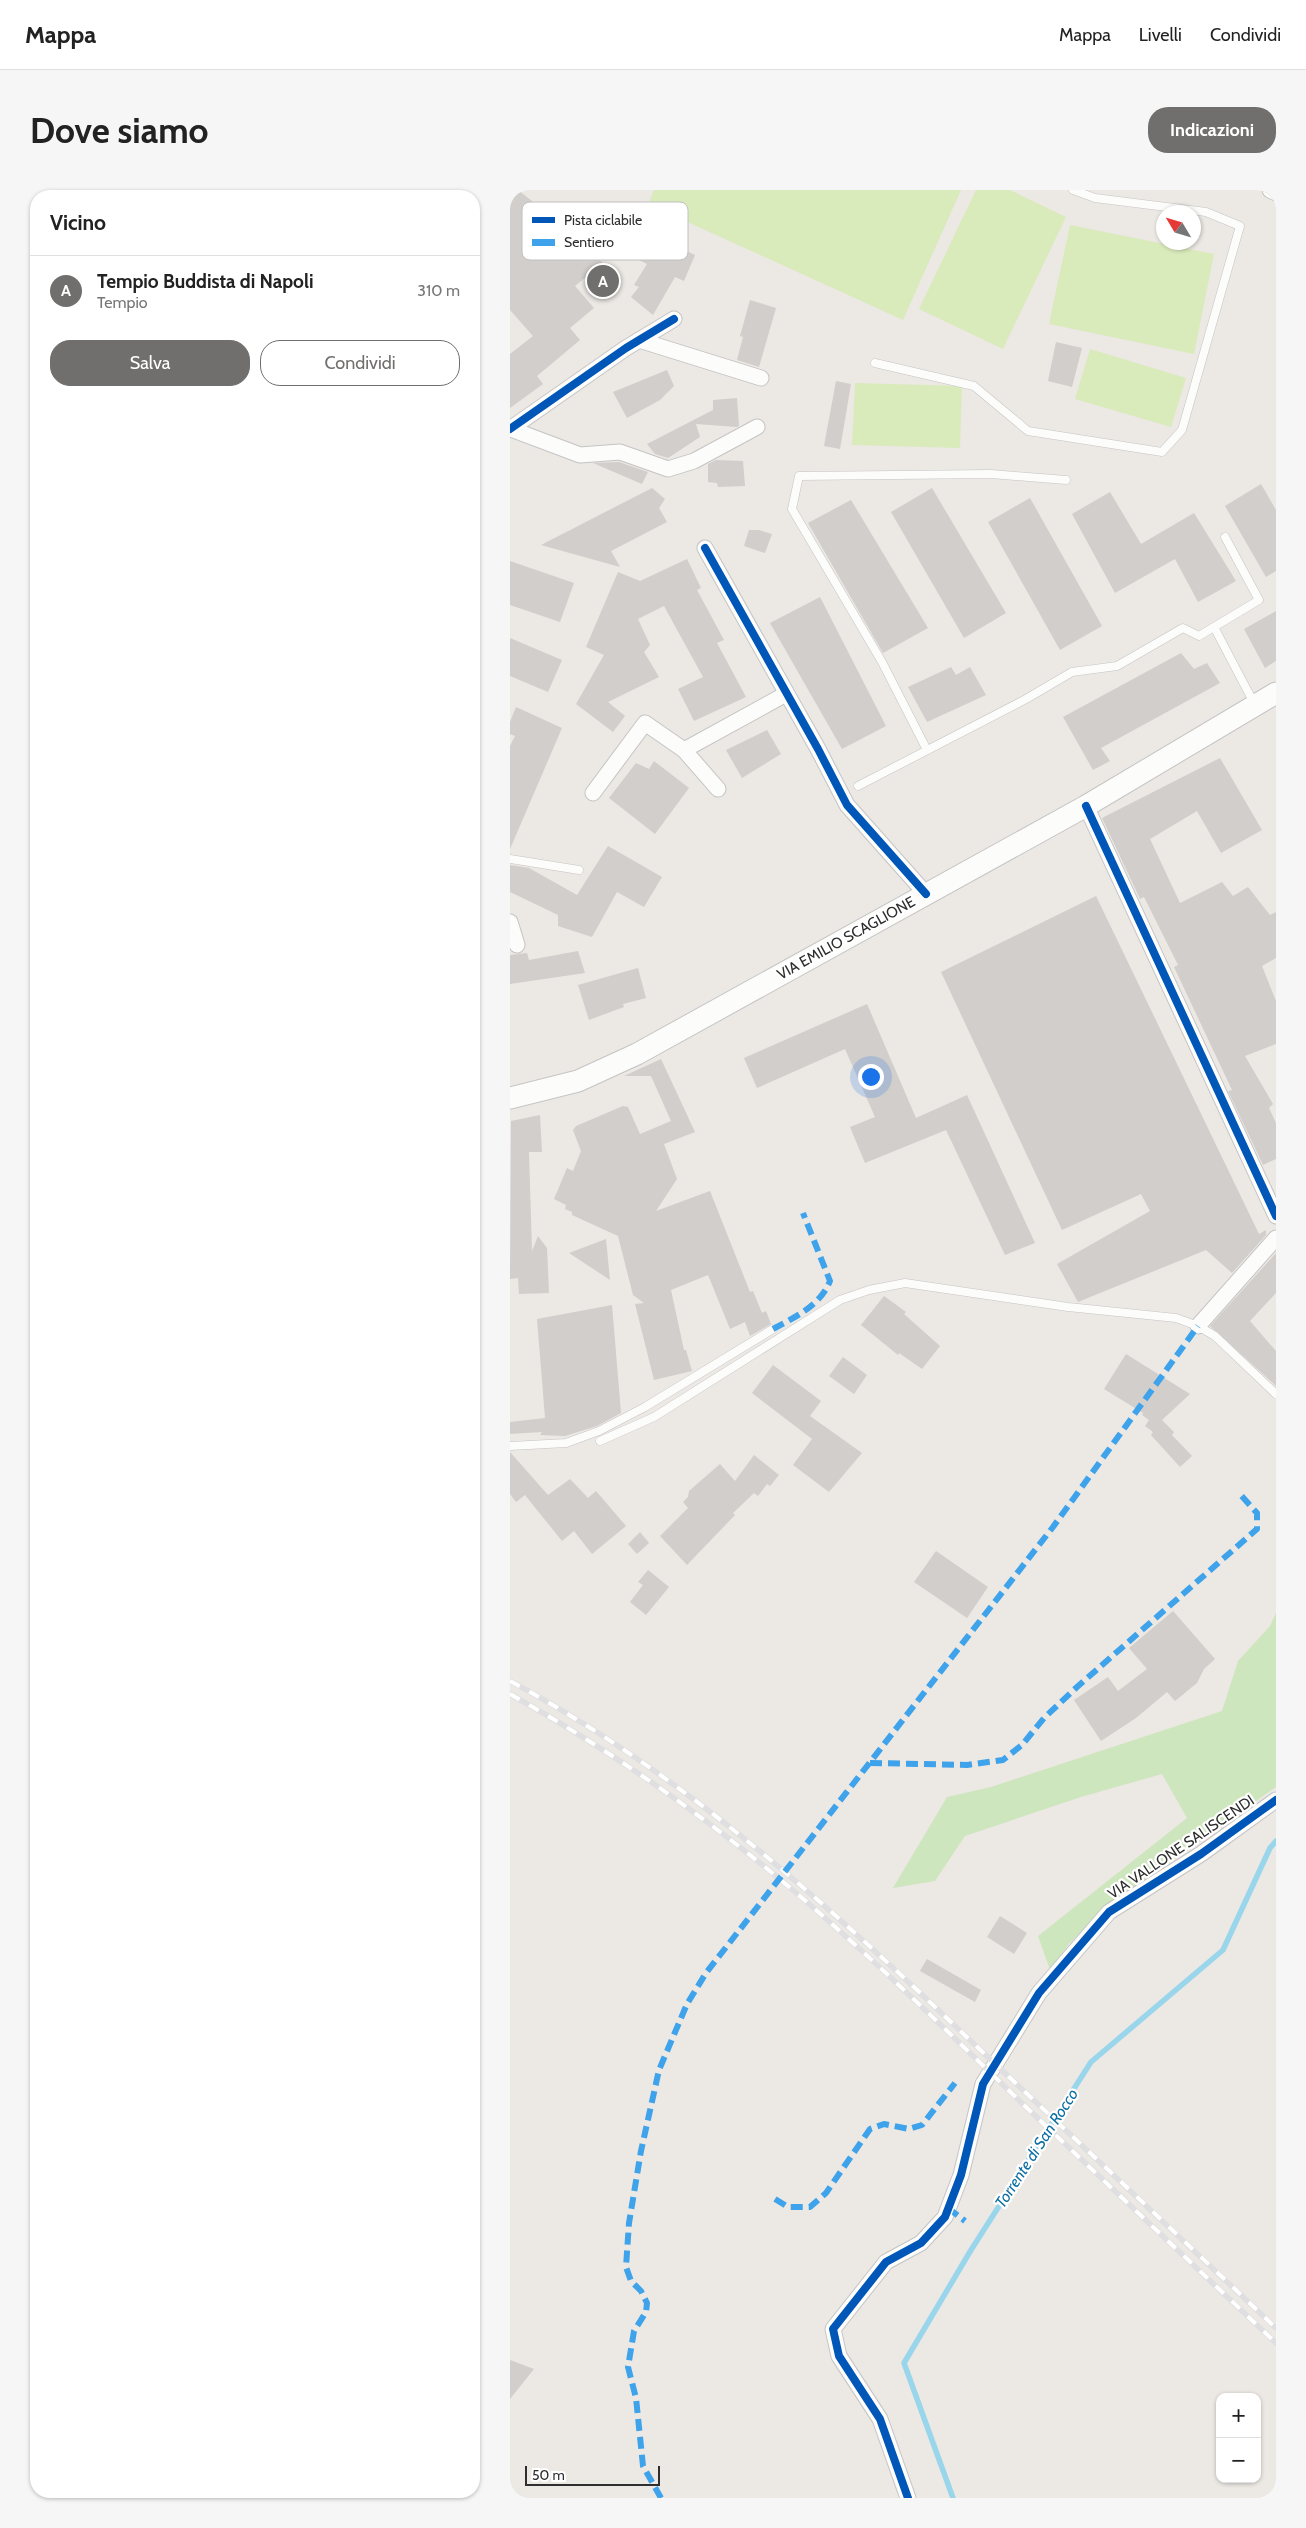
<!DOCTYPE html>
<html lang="it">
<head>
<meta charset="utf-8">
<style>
  body { margin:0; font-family:Cabin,sans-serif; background:#f6f6f6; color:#222 }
  .controls { position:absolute; right:15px; bottom:15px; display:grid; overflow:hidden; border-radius:10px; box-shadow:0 1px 4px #0004 }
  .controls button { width:45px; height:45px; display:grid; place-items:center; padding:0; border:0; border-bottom:1px solid #e0e0e0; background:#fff; color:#222; font:25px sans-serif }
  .compass { position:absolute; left:646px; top:15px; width:45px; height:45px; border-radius:50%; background:#fff; box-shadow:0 1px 4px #0004; rotate:308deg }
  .scale { position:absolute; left:15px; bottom:12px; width:135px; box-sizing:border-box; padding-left:5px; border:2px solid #2e2e2e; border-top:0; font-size:14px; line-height:18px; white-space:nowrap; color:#2e2e2e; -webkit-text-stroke:4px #fff; paint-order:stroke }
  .you { position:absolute; left:360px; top:886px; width:18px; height:18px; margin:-12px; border:4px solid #fff; border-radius:50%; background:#1a73e8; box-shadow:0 0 0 8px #1a73e833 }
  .badge { display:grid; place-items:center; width:32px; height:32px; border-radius:50%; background:#706f6e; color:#fff; font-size:16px; font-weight:700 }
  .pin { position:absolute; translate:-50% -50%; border:2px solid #fff; box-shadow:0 1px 5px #0006 }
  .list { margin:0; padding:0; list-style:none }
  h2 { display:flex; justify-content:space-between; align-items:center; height:65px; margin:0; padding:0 20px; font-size:21px }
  h2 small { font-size:16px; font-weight:400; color:#767676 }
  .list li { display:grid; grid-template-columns:32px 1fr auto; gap:15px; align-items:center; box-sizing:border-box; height:70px; padding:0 20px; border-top:1px solid #e0e0e0 }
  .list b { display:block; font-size:19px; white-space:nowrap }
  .list p { margin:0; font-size:16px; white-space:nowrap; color:#767676 }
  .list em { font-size:16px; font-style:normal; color:#767676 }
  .actions { display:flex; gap:10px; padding:15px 20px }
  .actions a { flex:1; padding:11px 0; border:1px solid #706f6e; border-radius:20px; text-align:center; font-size:18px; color:#706f6e }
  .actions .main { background:#706f6e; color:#fff }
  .map { position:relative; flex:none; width:766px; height:2308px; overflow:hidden; border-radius:20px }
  header { display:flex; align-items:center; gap:30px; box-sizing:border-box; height:70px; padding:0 25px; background:#fff; border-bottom:1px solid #e0e0e0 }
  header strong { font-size:24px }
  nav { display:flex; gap:28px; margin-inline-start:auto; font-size:18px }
  .intro { display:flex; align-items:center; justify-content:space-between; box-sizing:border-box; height:120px; padding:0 30px }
  h1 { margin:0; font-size:35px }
  .button { padding:12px 22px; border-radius:20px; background:#706f6e; color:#fff; font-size:18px; font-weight:700 }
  main { display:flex; gap:30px; padding:0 30px }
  aside { flex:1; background:#fff; border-radius:20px; box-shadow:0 1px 4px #0004 }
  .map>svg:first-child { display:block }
  .green { fill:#cee6be }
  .pitch { fill:#d9eabb }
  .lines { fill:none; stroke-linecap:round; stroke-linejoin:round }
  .stream { stroke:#99d6ec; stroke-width:5.5 }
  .building { fill:#d1cecb }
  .service-casing { stroke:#c5c4c5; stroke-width:9 }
  .minor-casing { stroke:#c5c4c5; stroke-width:17 }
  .secondary-casing { stroke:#c5c4c5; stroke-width:23 }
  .service { stroke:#fcfcfb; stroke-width:8 }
  .minor { stroke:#fcfcfb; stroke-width:15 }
  .secondary { stroke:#fcfcfb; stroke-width:21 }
  .rail-casing { stroke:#dfdfe1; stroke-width:5.5 }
  .rail { stroke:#fff; stroke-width:4; stroke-dasharray:11; stroke-linecap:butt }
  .quiet { stroke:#3ea3eb; stroke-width:6; stroke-dasharray:12 6; stroke-linecap:butt }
  .cycleway-casing { stroke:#fff; stroke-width:11 }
  .cycleway { stroke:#0057b8; stroke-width:8 }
  .labels { text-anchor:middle; stroke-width:4.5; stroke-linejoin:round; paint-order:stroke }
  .street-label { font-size:15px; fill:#2e2e2e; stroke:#fff }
  .water-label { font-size:16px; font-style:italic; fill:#0d6fa3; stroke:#fff }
  .key { fill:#fff; stroke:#c0c0c0; stroke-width:1 }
  .key-label { font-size:14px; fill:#2e2e2e }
</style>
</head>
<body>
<header>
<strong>Mappa</strong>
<nav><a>Mappa</a><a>Livelli</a><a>Condividi</a></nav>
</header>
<div class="intro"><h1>Dove siamo</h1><a class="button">Indicazioni</a></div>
<main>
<aside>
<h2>Vicino<small></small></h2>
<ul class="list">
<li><span class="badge">A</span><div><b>Tempio Buddista di Napoli</b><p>Tempio</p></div><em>310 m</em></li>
</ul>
<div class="actions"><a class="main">Salva</a><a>Condividi</a></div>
</aside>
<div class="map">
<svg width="766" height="2308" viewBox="0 0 766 2308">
  <rect width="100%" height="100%" fill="#ece8e4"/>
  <polygon class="green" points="766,1423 766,1597 597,1716 559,1754 540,1780 528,1746 677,1628 652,1584 571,1607 455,1646 425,1691 383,1698 437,1607 481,1597 712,1521 728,1471 760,1436"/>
  <g class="pitch">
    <polygon points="144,0 451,0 393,130 138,14"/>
    <polygon points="466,0 500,0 556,27 493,159 409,119"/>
    <polygon points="560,35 704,64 684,164 539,134"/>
    <polygon points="580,159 676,188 661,237 565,209"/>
    <polygon points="345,193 452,196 450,258 342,255"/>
  </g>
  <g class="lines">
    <polyline class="stream" points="443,2308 394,2173 461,2060 581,1872 713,1760 760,1658 766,1651"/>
  </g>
  <g class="building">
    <polygon points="0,0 8,0 41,26 40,30 93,73 65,96 84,118 60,138 70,150 27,186 33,194 0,218 0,164 23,146 0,120"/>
    <polygon points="142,45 185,65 174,91 165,87 143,125 121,107 129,97 124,95 137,74 125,68 131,55 136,58"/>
    <polygon points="240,110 266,118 249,177 227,170 233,147 230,146"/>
    <polygon points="546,152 572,158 562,197 538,191"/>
    <polygon points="157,180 164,196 150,210 117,228 103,202"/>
    <polygon points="326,191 341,194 330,259 314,256"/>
    <polygon points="227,208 229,236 227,237 186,234 190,247 158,268 145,264 137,254 203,220 203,210"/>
    <polygon points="206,270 233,271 235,296 208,297 207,293 198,292 198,274"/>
    <polygon points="109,272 138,282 132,294 83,273"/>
    <polygon points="751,294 766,320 766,381 756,387 715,316"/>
    <polygon points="142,298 155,309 149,318 157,332 101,361 110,377 31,355"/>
    <polygon points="422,298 496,423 454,448 381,322"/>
    <polygon points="600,302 631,354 684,323 726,391 688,412 665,369 605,403 562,324"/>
    <polygon points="520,308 592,436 550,460 478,332"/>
    <polygon points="341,310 418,438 373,463 298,333"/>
    <polygon points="239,340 249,340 262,344 255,363 234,356"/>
    <polygon points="177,369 191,398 187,400 214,450 207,453 236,507 184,531 168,499 193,487 154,416 128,429 140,455 134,462 149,487 98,512 115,526 103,542 66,514 94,465 76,457 108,382 130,391"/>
    <polygon points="0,371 64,393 50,432 0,415"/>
    <polygon points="310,407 376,536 332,559 260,433"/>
    <polygon points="766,421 766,471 755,478 734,439"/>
    <polygon points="0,448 52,470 38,502 0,486"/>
    <polygon points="671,463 684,479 697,473 710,493 591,558 600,571 583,580 553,527"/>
    <polygon points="441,477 446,485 460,477 476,505 417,532 398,497"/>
    <polygon points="6,517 52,538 0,659 0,556 5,546 0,544 0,532"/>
    <polygon points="257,540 271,564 232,588 216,560"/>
    <polygon points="710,568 752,640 711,663 687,621 640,649 670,713 712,692 723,706 738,697 760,725 766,722 766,768 752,776 766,811 766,854 735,866 763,914 759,918 766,933 766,969 753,975 718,901 722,900 664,777 668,775 634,707 630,709 592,628"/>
    <polygon points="144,571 179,598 145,644 99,608 126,573 139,579"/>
    <polygon points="98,656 152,687 134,717 107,702 82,747 48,736 48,725 0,702 0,675 19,678 67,705"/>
    <polygon points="586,706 749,1044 756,1040 756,1045 722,1083 696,1060 568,1112 547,1074 640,1021 631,1004 552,1040 431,782"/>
    <polygon points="68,761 75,783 0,794 0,765 17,763 19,770"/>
    <polygon points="128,778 136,808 113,814 114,817 79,830 68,795"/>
    <polygon points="357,814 406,928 457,905 525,1053 495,1065 436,940 355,973 340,937 365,927 335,859 247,898 234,868"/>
    <polygon points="151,869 185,942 154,954 167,989 146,1021 200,1001 240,1102 243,1101 252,1123 256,1121 261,1134 240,1146 235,1132 220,1139 198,1085 161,1100 174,1160 176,1160 182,1181 144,1190 125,1114 134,1113 123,1105 108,1046 62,1025 62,1022 55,1019 56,1015 44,1009 57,978 63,981 71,961 63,940 66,936 113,916 118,917 130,944 161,931 141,886 114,886"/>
    <polygon points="30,925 32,962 19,962 22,1061 28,1046 37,1058 39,1103 9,1104 8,1088 0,1089 1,931"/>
    <polygon points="96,1049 100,1090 59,1063"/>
    <polygon points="766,1063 766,1103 740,1131 766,1161 766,1196 700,1136"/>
    <polygon points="374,1106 396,1122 394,1124 430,1156 412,1179 389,1163 388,1165 351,1135"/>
    <polygon points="102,1115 111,1223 87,1236 55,1246 30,1245 32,1242 0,1244 0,1232 35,1228 27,1129"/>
    <polygon points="616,1164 680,1204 652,1230 664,1242 662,1245 682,1266 670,1277 641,1245 643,1242 635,1236 639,1230 632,1225 633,1223 594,1199"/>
    <polygon points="333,1167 357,1185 344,1204 319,1186"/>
    <polygon points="263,1175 311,1211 300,1226 352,1263 319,1302 283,1275 302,1249 242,1203"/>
    <polygon points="0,1262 38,1305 60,1289 78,1308 86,1301 116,1336 82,1364 64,1341 52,1351 15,1305 6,1312 0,1304"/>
    <polygon points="244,1265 269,1285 260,1296 257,1294 248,1306 244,1303 223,1323 225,1325 177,1375 150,1346 178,1318 173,1312 178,1307 179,1301 210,1274 225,1291"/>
    <polygon points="130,1342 139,1353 127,1364 118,1354"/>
    <polygon points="426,1361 478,1397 457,1428 404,1392"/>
    <polygon points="138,1380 159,1397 136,1425 120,1412 133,1395 128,1392"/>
    <polygon points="663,1421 705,1469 694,1479 687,1493 665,1511 657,1502 626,1528 591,1551 564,1510 598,1487 608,1501 637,1479 619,1458"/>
    <polygon points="490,1726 517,1743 504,1764 477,1747"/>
    <polygon points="417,1769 471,1800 465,1812 410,1781"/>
    <polygon points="0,2170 24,2179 0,2209"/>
  </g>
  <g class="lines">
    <defs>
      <g id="service">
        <polyline points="365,173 464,196 518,241 652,262 672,240 730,36 696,22 585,8 563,0"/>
        <polyline points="704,437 745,515"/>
        <polyline points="417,560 372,472 282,319 289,286 481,284 556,290"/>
        <polyline points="348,596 516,509 562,482 607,476 673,438 689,446 749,410 715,347"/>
        <polyline points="0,669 69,680"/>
        <polyline points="90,1251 144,1227 330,1110 359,1100 395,1093 558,1117 666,1128 688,1136 705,1146 766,1204"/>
        <polyline points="0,1256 56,1253 89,1241 135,1217 263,1139"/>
      </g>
      <g id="minor">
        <polyline points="760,0 766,3"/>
        <polyline points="129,150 251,188"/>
        <polyline points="0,239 116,158 164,129"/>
        <polyline points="1,239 70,265 110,262 158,279 184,271 247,237"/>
        <polyline points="195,358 308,559 337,615 416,704"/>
        <polyline points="174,560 208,599"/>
        <polyline points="83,603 135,533 174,560 276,504"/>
        <polyline points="576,616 766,1026"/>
        <polyline points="0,732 7,755"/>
        <polyline points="688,1136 766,1048"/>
        <polyline points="398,2308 370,2229 329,2166 323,2139 376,2072 411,2053 435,2027 451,1985 473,1894 529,1803 599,1722 691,1664 766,1610"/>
      </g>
      <polyline id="secondary" points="0,908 68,891 127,864 576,616 766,503"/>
    </defs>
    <use href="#service" class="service-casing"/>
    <use href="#minor" class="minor-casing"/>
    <use href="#secondary" class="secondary-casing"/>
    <use href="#service" class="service"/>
    <use href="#minor" class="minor"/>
    <use href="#secondary" class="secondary"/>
    <defs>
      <g id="rail">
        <path d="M0 1491C175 1585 322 1718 464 1854 565 1949 666 2043 766 2138"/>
        <path d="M0 1504C98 1559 192 1624 278 1696 361 1766 438 1842 516 1917 599 1996 683 2074 766 2153"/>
      </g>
    </defs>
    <use href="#rail" class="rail-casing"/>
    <use href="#rail" class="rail"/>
    <g class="quiet">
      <path d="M263 1139C285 1127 310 1116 320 1091L293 1023"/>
      <polyline points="360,1573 457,1575 493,1570 512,1555 534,1528 567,1497 747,1339 747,1323 728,1302"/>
      <polyline points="265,2009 278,2017 300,2017 316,2003 360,1939 374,1934 399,1939 412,1935 445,1893"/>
      <polyline points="438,2018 455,2031"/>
      <polyline points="151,2308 133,2276 126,2208 118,2177 124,2141 136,2122 137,2113 131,2101 121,2091 116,2077 119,2033 131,1961 149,1880 177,1814 196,1783 543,1337 688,1136"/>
    </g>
    <defs>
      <g id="cycleway">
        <polyline points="0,239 116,158 164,129"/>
        <polyline points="195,358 308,559 337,615 416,704"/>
        <polyline points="576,616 766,1026"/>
        <polyline points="398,2308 370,2229 329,2166 323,2139 376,2072 411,2053 435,2027 451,1985 473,1894 529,1803 599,1722 691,1664 766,1610"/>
      </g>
    </defs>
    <use href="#cycleway" class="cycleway-casing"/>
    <use href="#cycleway" class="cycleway"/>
  </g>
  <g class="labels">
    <g class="street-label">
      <text transform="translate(336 748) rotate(-29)" y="5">VIA EMILIO SCAGLIONE</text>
      <text transform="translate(671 1657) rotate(-34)" y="5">VIA VALLONE SALISCENDI</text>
    </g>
    <g class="water-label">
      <text transform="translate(526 1958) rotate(-57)" y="6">Torrente di San Rocco</text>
    </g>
  </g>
  <rect x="12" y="12" width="166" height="58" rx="8" class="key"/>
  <rect x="22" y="27" width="23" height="6" fill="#0057b8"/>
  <rect x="22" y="49" width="23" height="7" fill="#3ea3eb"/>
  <g class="key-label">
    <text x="54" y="35">Pista ciclabile</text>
    <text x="54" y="57">Sentiero</text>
  </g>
</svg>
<div class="controls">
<button>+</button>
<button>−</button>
</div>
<svg class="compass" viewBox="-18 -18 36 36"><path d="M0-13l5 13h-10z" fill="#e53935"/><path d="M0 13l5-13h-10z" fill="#767676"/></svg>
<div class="scale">50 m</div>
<div class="you"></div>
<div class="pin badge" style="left:93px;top:91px">A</div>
</div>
</main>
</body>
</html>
